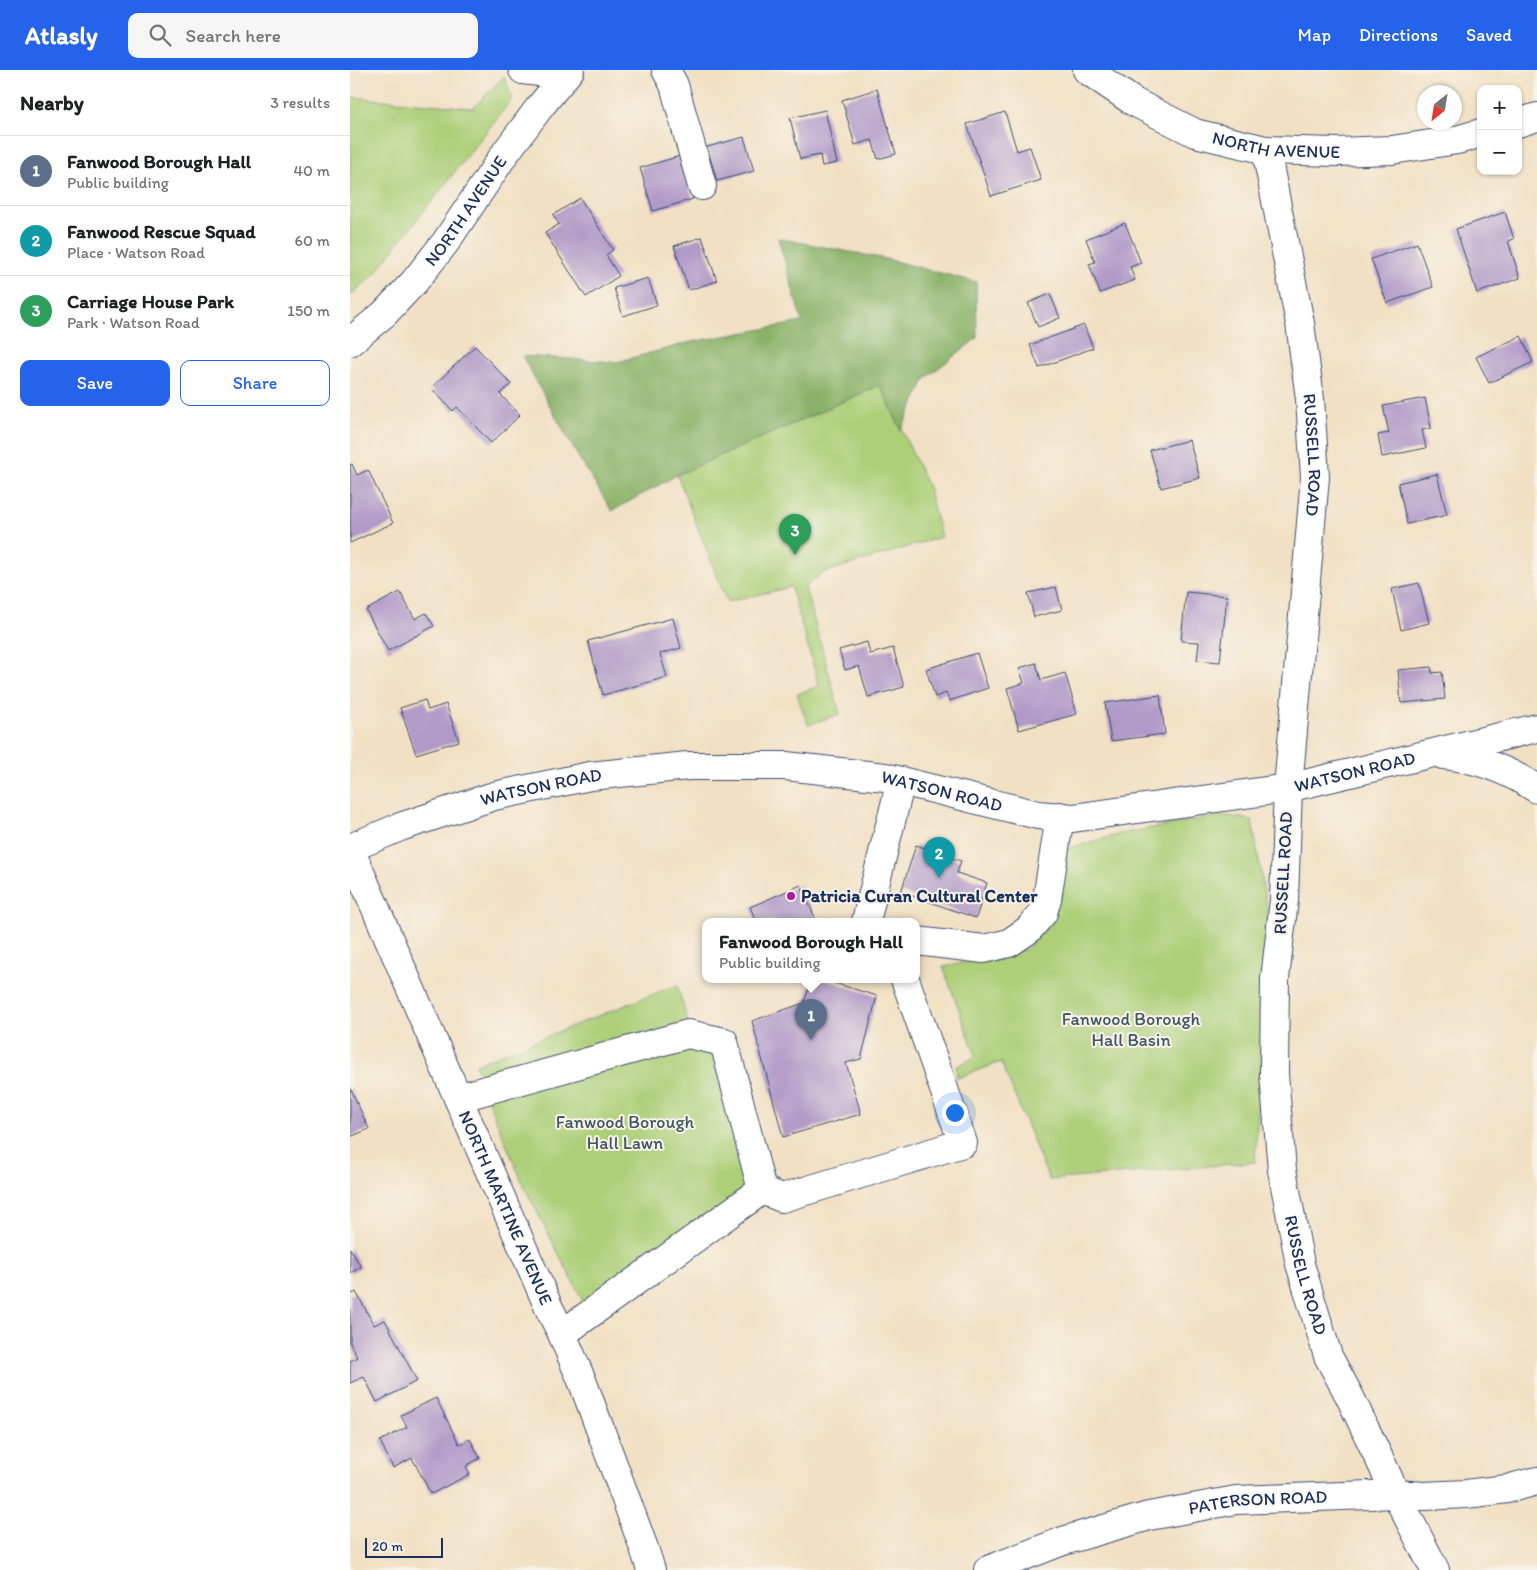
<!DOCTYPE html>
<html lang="en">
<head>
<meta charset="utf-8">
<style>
  body { margin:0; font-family:Itim,sans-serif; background:#f6f6f6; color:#202124 }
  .controls { position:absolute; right:15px; top:15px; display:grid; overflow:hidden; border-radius:10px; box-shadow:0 1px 4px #0004 }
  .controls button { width:45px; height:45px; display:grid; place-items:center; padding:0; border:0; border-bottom:1px solid #e0e0e0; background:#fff; color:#202124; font:25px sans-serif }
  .compass { position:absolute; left:1067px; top:15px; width:45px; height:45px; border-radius:50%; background:#fff; box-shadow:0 1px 4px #0004; rotate:210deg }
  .scale { position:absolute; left:15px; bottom:12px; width:78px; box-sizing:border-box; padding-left:5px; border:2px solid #1b2f5e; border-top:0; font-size:14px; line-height:18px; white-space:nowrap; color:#1b2f5e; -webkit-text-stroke:4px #f7f3e8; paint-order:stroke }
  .you { position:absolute; left:604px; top:1042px; width:18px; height:18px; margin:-12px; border:4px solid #fff; border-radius:50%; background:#1a73e8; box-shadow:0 0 0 8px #1a73e833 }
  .badge { display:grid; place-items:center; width:32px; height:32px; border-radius:50%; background:#2563eb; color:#fff; font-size:16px; font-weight:700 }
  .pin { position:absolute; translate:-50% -41px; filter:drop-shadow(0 1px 2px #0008) }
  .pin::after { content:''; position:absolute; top:26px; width:18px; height:15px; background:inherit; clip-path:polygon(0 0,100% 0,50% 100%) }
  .popup { position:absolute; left:352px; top:848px; width:218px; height:65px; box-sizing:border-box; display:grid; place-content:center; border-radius:10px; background:#fff; filter:drop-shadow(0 1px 4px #0005); font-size:16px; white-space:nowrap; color:#757577 }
  .popup b { font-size:19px; color:#202124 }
  .popup::after { content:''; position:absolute; left:50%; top:100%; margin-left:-10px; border:10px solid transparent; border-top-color:#fff }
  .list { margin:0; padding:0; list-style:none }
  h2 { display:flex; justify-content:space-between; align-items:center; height:65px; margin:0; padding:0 20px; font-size:21px }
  h2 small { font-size:16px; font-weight:400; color:#757577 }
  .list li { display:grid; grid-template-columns:32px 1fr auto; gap:15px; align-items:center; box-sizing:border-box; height:70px; padding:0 20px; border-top:1px solid #e0e0e0 }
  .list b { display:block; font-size:19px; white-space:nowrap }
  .list p { margin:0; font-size:16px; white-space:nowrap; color:#757577 }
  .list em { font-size:16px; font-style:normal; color:#757577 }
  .actions { display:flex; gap:10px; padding:15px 20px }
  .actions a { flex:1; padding:11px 0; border:1px solid #2563eb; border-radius:10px; text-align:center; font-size:18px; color:#2563eb }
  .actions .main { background:#2563eb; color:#fff }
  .icon { flex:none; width:28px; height:28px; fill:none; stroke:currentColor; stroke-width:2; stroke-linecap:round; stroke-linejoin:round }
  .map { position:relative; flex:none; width:1187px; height:1500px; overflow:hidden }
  header { display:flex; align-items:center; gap:30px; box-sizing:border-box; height:70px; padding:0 25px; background:#2563eb; color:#fff }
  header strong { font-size:24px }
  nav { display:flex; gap:28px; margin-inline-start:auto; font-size:18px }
  .search { width:350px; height:45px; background:#f6f6f6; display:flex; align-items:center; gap:12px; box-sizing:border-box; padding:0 18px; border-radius:10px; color:#757577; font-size:19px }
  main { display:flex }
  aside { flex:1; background:#fff }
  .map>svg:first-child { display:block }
  .green { fill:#accf78; stroke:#647f6b }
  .forest { fill:#89b268; stroke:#527063 }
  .building { fill:#b09ac8 }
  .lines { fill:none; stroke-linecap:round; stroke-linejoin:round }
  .minor-casing { stroke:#3b4a6d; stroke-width:30 }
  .major-casing { stroke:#3b4a6d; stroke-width:30 }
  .minor { stroke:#fff; stroke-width:28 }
  .major { stroke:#fff; stroke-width:28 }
  .poi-dot { fill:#b5179e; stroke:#f7f3e8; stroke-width:2 }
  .labels { text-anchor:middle; stroke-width:4; stroke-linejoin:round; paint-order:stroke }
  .street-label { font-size:18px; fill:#1b2f5e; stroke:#f7f3e8 }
  .poi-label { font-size:18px; font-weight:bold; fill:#1b2f5e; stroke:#f7f3e8; text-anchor:start }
  .park-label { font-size:18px; fill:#3f5764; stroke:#f7f3e8 }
</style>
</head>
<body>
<header>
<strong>Atlasly</strong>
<div class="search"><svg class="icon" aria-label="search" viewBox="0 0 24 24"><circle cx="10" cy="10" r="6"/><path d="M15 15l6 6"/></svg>Search here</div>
<nav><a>Map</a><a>Directions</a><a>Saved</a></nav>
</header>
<main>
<aside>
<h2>Nearby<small>3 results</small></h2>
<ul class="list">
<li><span class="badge" style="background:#5c6f8a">1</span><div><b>Fanwood Borough Hall</b><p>Public building</p></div><em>40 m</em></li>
<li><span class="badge" style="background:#0f9aa8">2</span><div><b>Fanwood Rescue Squad</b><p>Place · Watson Road</p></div><em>60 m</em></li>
<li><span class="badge" style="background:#2e9e5b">3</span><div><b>Carriage House Park</b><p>Park · Watson Road</p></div><em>150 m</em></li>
</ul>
<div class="actions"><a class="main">Save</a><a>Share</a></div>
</aside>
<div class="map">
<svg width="1187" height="1500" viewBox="0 0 1187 1500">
  <rect width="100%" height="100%" fill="#f7f3e8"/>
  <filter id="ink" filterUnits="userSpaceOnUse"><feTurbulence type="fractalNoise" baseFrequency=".02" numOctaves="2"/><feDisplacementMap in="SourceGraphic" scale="10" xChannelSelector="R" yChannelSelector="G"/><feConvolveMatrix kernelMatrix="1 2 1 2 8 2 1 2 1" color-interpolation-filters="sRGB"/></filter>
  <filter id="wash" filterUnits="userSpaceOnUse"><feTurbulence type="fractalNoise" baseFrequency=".0096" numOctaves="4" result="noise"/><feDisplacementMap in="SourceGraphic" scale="20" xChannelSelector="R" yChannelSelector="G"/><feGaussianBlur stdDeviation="1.12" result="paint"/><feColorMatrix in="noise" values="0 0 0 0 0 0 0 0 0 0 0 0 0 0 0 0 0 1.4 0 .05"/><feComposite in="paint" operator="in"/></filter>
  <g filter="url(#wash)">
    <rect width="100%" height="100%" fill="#f1e0c3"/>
    <g class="green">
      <polygon points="154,6 162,29 22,207 0,226 0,27 123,38"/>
      <polygon points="531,315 578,417 591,467 472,503 455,517 490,644 458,655 447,624 469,616 441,517 377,532 327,405"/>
      <polygon points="873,745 902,750 919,850 905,1092 699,1110 651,992 607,1008 606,997 626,986 593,897 676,879 702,852 708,781 770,764"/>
      <polygon points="327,915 340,959 377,1001 400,1088 408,1140 240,1245 174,1116 140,1036 126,994"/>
    </g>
    <polygon class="forest" points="428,168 536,189 626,212 627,268 576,308 551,360 530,315 327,405 262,441 226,383 172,286 267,292 341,272 452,252"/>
    <g id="blocks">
      <g class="building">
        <polygon points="527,19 546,84 528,89 522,70 505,75 492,30"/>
        <polygon points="475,40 487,93 472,96 470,85 450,89 440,48"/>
        <polygon points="655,42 667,81 680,77 691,110 641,126 617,54"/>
        <polygon points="394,67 404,101 367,111 357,77"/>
        <polygon points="330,86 343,129 303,141 290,98"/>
        <polygon points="230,128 263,180 256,185 269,206 236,227 195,163 209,154 203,145"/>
        <polygon points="1155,142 1164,169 1158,171 1170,208 1127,223 1106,159"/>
        <polygon points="775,153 791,193 780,197 785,210 750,223 739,194 745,192 736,169"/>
        <polygon points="352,167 367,211 339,220 324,176"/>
        <polygon points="1067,173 1083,217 1037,233 1021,189"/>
        <polygon points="298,208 307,235 273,246 264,218"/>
        <polygon points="700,224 710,248 688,257 678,233"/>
        <polygon points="734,255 743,278 689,298 680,275"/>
        <polygon points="1171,266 1183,292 1139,313 1126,287"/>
        <polygon points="125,276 161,314 150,324 170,345 141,373 107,337 103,341 81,318"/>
        <polygon points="1075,328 1081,358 1072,360 1076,378 1032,387 1028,365 1039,363 1033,336"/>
        <polygon points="839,370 850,408 811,418 800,380"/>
        <polygon points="2,394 7,405 18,400 43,453 0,473 0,395"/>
        <polygon points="1087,404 1097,445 1057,454 1048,413"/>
        <polygon points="1069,513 1079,553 1051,560 1042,519"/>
        <polygon points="706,517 712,540 684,547 678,523"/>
        <polygon points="50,522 65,549 76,543 84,556 38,581 16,540"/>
        <polygon points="836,522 877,526 870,592 847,590 849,572 831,571"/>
        <polygon points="323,548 331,578 310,584 317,607 253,625 238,571"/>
        <polygon points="517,572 520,584 543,578 554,617 518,627 509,596 495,600 489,580"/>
        <polygon points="627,583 638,618 599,631 596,623 585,627 576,599"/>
        <polygon points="686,593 691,610 715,603 727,644 669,660 657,618 674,613 669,598"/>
        <polygon points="1081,597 1082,603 1092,602 1095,629 1051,633 1048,600"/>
        <polygon points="810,625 815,664 761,671 755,633"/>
        <polygon points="75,630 78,640 96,634 109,671 66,684 50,638"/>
        <polygon points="566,775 611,791 607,803 637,813 626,848 551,822"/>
        <polygon points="451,815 466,850 465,851 406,851 400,837"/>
        <polygon points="462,909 471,909 527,926 511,989 496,993 511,1044 433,1067 402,951 454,933"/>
        <polygon points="0,1017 19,1059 0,1067"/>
        <polygon points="0,1178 11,1197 0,1203"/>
        <polygon points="6,1222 24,1255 35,1250 67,1311 27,1332 14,1307 0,1313 0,1291 7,1287 0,1273 0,1225"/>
        <polygon points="86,1328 109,1374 120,1369 130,1388 116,1396 120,1404 81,1424 62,1388 43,1398 30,1371 57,1357 51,1345"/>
      </g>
    </g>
  </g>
  <g filter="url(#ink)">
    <use href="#blocks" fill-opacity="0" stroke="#3b4a6d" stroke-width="1"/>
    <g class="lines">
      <defs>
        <g id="minor">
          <polyline points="173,0 215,5"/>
          <polyline points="316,0 324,15 352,116"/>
          <path id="s1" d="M737 0 784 32 845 63 916 80 986 82 1042 80 1107 70 1131 63"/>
          <polyline points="1168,53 1187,47"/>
          <path id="s2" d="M916 80 950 253 960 329 965 407 938 718 934 830 925 909 924 1004 932 1100 950 1194 978 1286 1000 1327 1046 1424 1085 1500"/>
          <path id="s3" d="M0 272 34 244 64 212 95 173 156 82 189 38 220 0"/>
          <path d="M1093 685C1128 688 1158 700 1187 719"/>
          <path id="s4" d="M0 778 50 757 144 726 240 706 338 696H436L535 707 688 745 723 748 938 718 1187 658"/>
          <polyline points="516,851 551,711"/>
          <polyline points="566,871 634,879 659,873 678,860 693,843 697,829 710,746"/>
          <polyline points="108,1028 338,964 374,972 412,1120 432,1128 613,1073 555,909"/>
          <polyline points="212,1264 412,1120"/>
          <path id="s5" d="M638 1500 713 1471 799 1446 886 1430 1046 1424 1074 1426 1116 1424 1157 1419 1187 1411"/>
        </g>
        <g id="major">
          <path id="s6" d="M0 779 199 1238 212 1264 233 1313 294 1478 301 1500"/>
        </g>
      </defs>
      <use href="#minor" class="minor-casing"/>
      <use href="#major" class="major-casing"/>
      <use href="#minor" class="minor"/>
      <use href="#major" class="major"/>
    </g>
  </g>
  <circle class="poi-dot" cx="441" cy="826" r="5"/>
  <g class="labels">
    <g class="street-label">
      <text dy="6" stroke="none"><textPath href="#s1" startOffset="208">NORTH AVENUE</textPath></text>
      <text dy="6" stroke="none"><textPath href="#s3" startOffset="176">NORTH AVENUE</textPath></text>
      <text dy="6" stroke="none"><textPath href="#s2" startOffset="309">RUSSELL ROAD</textPath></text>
      <text dy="6" stroke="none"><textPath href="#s4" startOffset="1026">WATSON ROAD</textPath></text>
      <text dy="6" stroke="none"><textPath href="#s4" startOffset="201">WATSON ROAD</textPath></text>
      <text dy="6" stroke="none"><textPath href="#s4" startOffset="606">WATSON ROAD</textPath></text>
      <text transform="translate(933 803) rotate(-87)" y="6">RUSSELL ROAD</text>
      <text dy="6" stroke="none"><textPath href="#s6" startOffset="391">NORTH MARTINE AVENUE</textPath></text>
      <text dy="6" stroke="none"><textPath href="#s2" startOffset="1134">RUSSELL ROAD</textPath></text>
      <text dy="6" stroke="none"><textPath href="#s5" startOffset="280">PATERSON ROAD</textPath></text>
    </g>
    <g class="poi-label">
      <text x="451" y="832">Patricia Curan Cultural Center</text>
    </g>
    <g class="park-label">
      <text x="781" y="955">Fanwood Borough<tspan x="781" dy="21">Hall Basin</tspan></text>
      <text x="275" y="1058">Fanwood Borough<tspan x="275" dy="21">Hall Lawn</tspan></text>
    </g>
  </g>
</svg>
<div class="controls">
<button>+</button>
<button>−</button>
</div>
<svg class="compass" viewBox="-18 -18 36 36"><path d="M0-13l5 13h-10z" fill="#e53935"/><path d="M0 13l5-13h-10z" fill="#757577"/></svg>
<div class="scale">20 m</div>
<div class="you"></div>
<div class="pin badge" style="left:461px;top:970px;background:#5c6f8a">1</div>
<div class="popup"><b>Fanwood Borough Hall</b>Public building</div>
<div class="pin badge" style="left:589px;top:808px;background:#0f9aa8">2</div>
<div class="pin badge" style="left:445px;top:485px;background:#2e9e5b">3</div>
</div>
</main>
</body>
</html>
